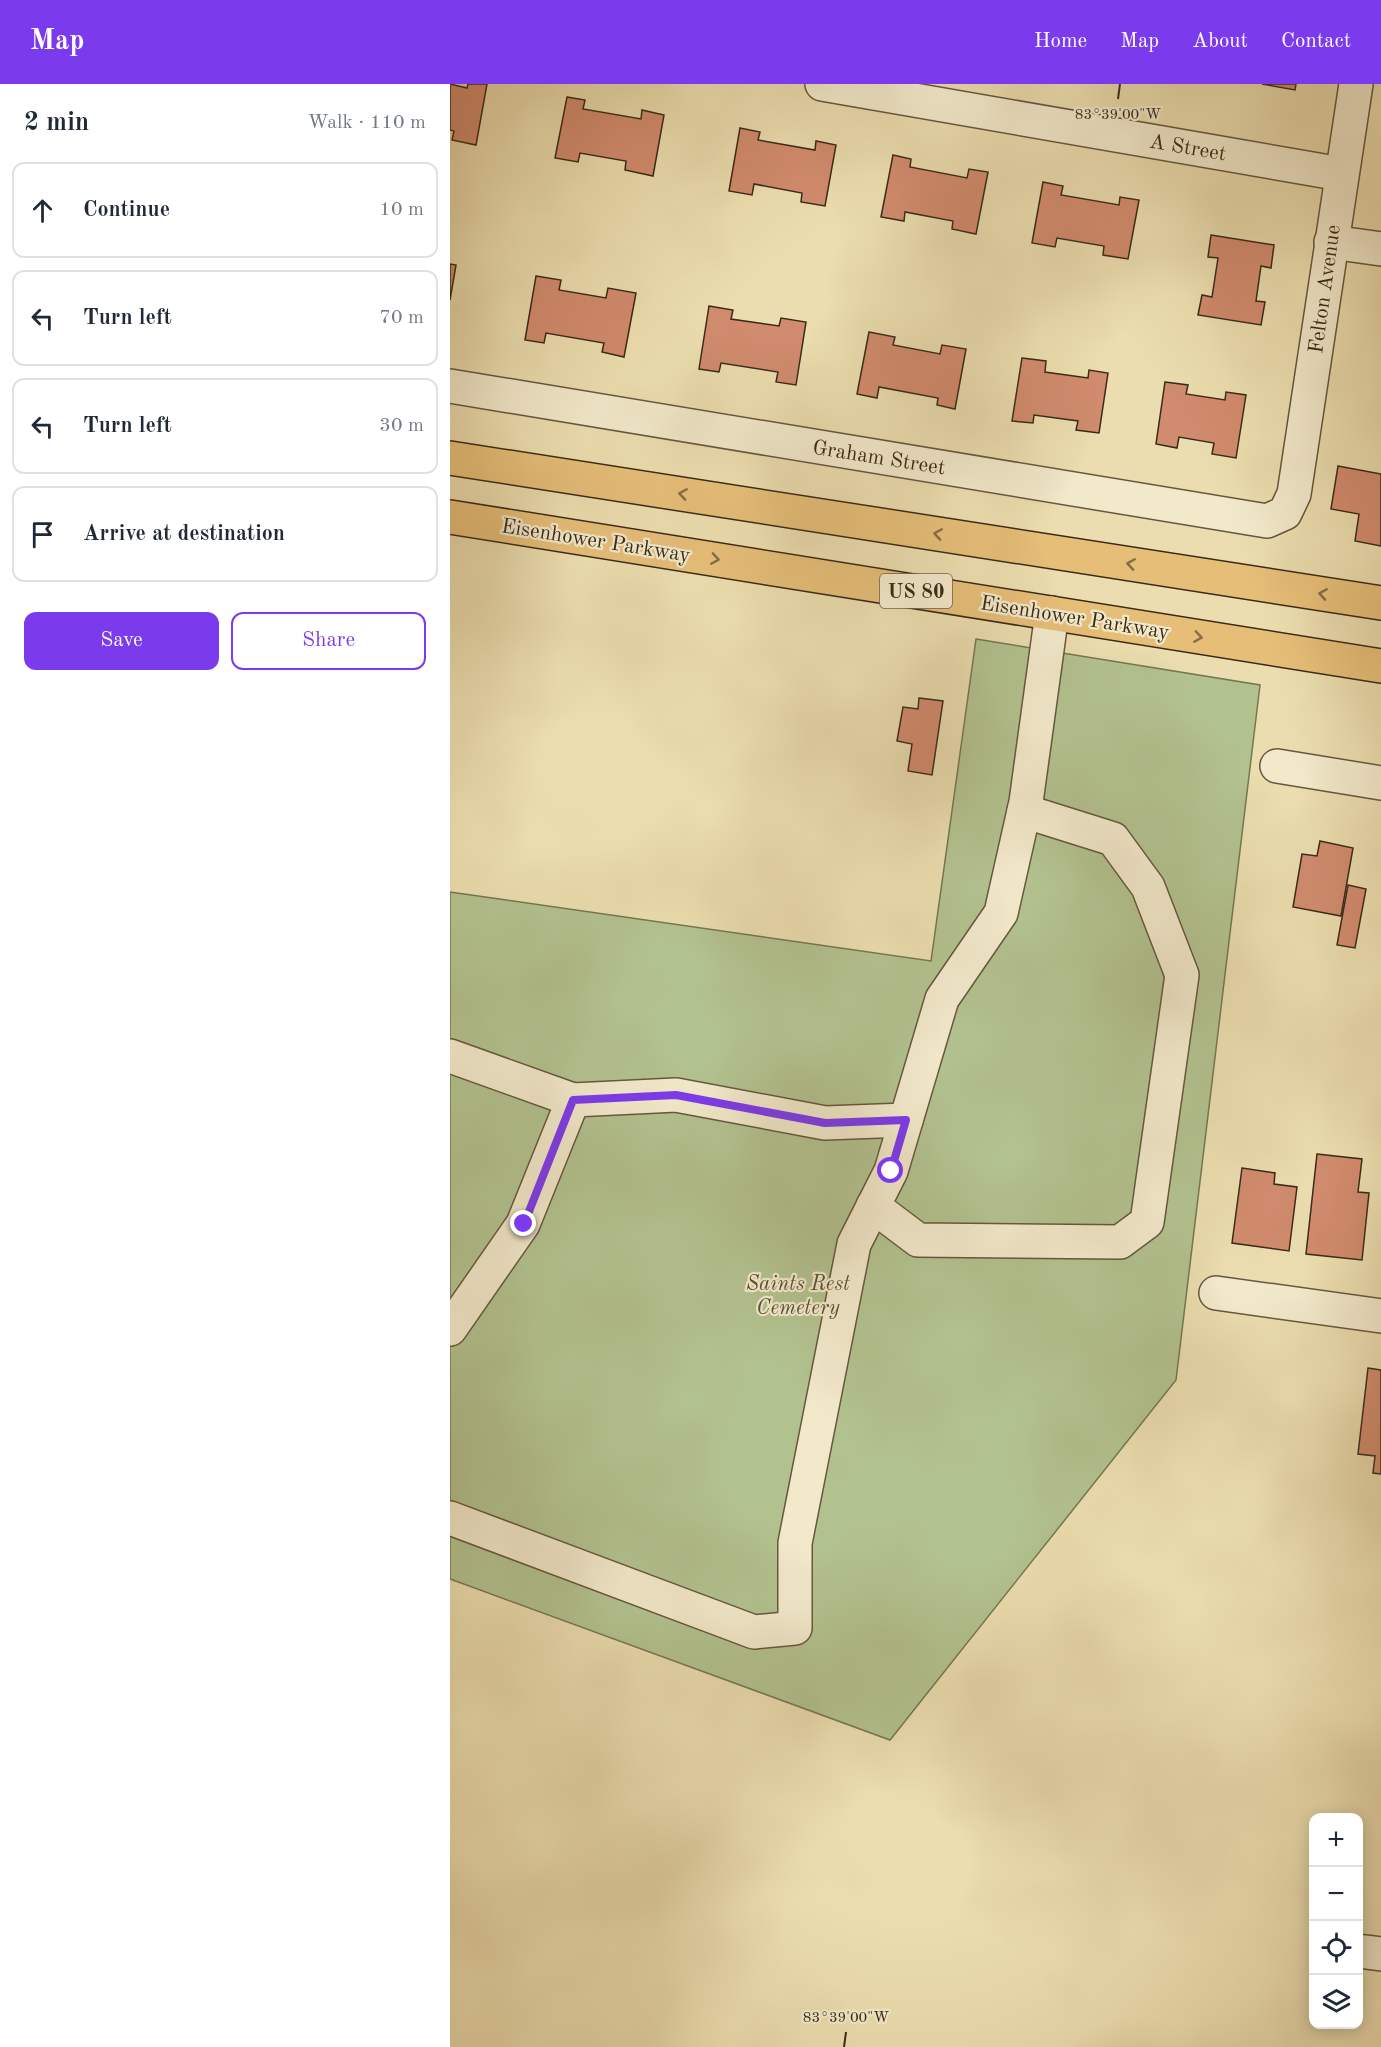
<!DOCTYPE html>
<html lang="en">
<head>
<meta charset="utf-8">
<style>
  body { margin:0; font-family:"Old Standard TT",serif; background:#f2f2f3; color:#1f2937 }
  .controls { position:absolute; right:18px; bottom:18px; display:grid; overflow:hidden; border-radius:12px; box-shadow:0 3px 15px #0003 }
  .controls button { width:54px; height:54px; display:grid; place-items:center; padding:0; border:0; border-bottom:2px solid #e0e1e3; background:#fff; color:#1f2937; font:30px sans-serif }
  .stop { position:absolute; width:18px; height:18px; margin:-14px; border:4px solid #7c3aed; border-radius:50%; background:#fff }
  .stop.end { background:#7c3aed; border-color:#fff; box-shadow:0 2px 6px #0008 }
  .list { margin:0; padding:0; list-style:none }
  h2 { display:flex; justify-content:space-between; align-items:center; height:78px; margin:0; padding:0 24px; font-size:26px }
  h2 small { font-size:20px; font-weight:400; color:#747a83 }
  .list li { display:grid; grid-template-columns:39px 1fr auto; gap:18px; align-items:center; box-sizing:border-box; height:96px; margin:0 12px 12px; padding:0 12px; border:2px solid #e0e1e3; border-radius:12px }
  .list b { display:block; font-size:22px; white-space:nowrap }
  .list em { font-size:20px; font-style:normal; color:#747a83 }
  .actions { display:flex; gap:12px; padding:18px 24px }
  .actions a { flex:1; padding:14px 0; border:2px solid #7c3aed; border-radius:12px; text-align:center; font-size:21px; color:#7c3aed }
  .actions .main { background:#7c3aed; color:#fff }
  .icon { flex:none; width:33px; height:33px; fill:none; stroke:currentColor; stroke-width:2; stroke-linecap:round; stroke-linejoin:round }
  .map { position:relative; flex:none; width:931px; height:1963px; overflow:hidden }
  header { display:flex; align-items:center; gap:36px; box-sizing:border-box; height:84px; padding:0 30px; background:#7c3aed; color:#fff }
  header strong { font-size:28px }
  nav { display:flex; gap:33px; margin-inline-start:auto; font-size:21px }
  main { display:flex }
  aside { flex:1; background:#fff }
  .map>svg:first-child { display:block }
  .green { fill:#b2c28f; stroke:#767654; stroke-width:1.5 }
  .building { fill:#d18b6e; stroke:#3a2a18; stroke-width:1.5 }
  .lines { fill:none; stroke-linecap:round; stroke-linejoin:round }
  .minor-casing { stroke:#66573e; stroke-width:36 }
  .major-casing { stroke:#3a2a18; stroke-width:36 }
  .minor { stroke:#f2e9cb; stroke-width:33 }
  .major { stroke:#e6be78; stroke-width:33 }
  .oneway { stroke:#876d43 }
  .route { stroke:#7c3aed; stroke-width:8 }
  .ticks { fill:none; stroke:#3a2a18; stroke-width:2 }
  .labels { text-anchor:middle; stroke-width:4.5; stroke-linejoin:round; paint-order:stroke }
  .shield { fill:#f2e9cb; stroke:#71634e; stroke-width:1.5 }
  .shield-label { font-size:20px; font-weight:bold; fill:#3a2a18 }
  .street-label { font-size:21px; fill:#3a2a18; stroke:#f2e9cb }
  .park-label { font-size:21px; font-style:italic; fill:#585036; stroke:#f2e9cb }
  .ticks-label { font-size:15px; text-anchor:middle; fill:#3a2a18; stroke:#f2e9cb; stroke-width:4.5; stroke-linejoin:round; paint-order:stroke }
</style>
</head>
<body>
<header>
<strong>Map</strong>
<nav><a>Home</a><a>Map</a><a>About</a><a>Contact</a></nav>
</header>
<main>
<aside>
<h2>2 min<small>Walk · 110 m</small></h2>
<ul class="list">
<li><svg class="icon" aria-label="ahead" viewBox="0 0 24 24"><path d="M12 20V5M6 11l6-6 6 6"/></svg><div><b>Continue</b></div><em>10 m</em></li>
<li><svg class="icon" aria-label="left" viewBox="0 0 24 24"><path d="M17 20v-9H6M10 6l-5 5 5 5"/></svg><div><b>Turn left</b></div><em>70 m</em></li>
<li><svg class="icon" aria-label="left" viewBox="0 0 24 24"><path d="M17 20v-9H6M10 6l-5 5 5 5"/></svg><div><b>Turn left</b></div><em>30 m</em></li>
<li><svg class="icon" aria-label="arrive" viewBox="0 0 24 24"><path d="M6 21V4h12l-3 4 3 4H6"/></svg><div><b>Arrive at destination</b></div></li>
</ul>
<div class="actions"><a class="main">Save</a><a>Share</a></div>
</aside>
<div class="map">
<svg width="931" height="1963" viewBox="0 0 931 1963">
  <rect width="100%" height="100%" fill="#ebddaf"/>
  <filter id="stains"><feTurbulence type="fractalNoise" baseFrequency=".00333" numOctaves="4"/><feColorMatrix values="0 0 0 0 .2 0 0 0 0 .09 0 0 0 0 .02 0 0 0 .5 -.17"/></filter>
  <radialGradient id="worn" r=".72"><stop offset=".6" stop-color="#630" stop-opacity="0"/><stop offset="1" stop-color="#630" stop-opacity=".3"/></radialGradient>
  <polygon class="green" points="526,555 810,601 726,1296 440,1656 0,1495 0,808 481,877"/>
  <g class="building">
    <polygon points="0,0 17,4 18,0 37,0 26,61 2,56 4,47 0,46"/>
    <polygon points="812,0 846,0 845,6"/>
    <polygon points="117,13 135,16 133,25 191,35 192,26 214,31 203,92 175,86 176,77 130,69 128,78 105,74"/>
    <polygon points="290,44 310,48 308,56 365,66 366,57 386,61 375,122 351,118 352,109 304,100 302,111 279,107"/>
    <polygon points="443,71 461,75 460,83 517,94 519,85 538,88 526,150 502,145 503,137 455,128 454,137 431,133"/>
    <polygon points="593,98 613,102 611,111 669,121 670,113 689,116 678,175 653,171 654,162 607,154 605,163 582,159"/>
    <polygon points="761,151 824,161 821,184 811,182 806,217 815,218 811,241 748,231 752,211 762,213 768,174 758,173"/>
    <polygon points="0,180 6,181 0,216"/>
    <polygon points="86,192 111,196 109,206 156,214 158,204 186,209 174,273 152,268 154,259 96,249 94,259 75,256"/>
    <polygon points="259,222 283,226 281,235 329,242 331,234 356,238 346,301 326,298 328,288 271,279 269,288 249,285"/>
    <polygon points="419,248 445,253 443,261 490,270 492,261 516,265 505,325 487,321 488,314 429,303 427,314 407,310"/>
    <polygon points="572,274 596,277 595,288 638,294 639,286 658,289 649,349 626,346 628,337 584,331 583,339 562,337"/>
    <polygon points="715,298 738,301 736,310 775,316 776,308 796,311 786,374 762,370 764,359 729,353 727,364 706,360"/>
    <polygon points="888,382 931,390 931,462 905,457 909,430 881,425"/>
    <polygon points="469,614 493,617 482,691 458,687 462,660 447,657 453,623 468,625"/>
    <polygon points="870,757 903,764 891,832 843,823 852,770 867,772"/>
    <polygon points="898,801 916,805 905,864 887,861"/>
    <polygon points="867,1070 912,1075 908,1108 919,1109 912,1176 856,1170"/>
    <polygon points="792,1084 825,1089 824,1100 847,1103 839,1167 782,1159"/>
    <polygon points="918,1284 931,1286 931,1390 923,1389 925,1372 908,1370"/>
  </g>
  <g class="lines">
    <defs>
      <g id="minor">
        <polyline points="372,0 891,90"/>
        <polyline points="881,158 931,165"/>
        <polyline points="0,302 817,437 835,429 844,410 906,0"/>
        <polyline points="827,682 931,699"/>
        <polyline points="0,972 123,1016"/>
        <polyline points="423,1122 468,1156 670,1158 697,1138 732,891 698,803 663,755 574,727"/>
        <polyline points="766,1209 931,1232"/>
        <polyline points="0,1245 73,1140 123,1016 226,1011 375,1039 456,1036"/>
        <polyline points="0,1434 304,1548 345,1544 345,1459 404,1160 441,1087 492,915 551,829 576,718 602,529"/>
        <polyline points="908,1867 931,1870"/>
      </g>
      <g id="major">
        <polyline points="0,374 931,519"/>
        <polyline points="0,433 931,582"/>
      </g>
    </defs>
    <use href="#minor" class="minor-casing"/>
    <use href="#major" class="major-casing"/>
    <use href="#minor" class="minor"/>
    <use href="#major" class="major"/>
  </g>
  <defs><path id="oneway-chevron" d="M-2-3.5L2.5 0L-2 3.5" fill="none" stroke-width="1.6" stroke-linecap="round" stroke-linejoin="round" transform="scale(1.5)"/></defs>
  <g class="oneway">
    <use href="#oneway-chevron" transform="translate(233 410) rotate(-171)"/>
    <use href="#oneway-chevron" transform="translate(488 450) rotate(-171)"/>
    <use href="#oneway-chevron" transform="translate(265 475) rotate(9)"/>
    <use href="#oneway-chevron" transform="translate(681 480) rotate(-171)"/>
    <use href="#oneway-chevron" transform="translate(873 510) rotate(-171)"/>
    <use href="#oneway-chevron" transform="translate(748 553) rotate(9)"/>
  </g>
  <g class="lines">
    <polyline class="route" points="74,1140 123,1016 226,1011 375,1039 456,1036 441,1087"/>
  </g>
  <path class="ticks" d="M668 15 670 0M394 1963 396 1948"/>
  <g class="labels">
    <rect class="shield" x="430" y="490" width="72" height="34" rx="4.5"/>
    <g class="shield-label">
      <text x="466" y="514">US 80</text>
    </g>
    <g class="street-label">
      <text transform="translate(738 63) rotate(10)" y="7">A Street</text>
      <text transform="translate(874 205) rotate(-82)" y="7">Felton Avenue</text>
      <text transform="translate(429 373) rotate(9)" y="7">Graham Street</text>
      <text transform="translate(146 456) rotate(9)" y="7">Eisenhower Parkway</text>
      <text transform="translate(625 533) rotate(9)" y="7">Eisenhower Parkway</text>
    </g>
    <g class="park-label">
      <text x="348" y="1206">Saints Rest<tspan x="348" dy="24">Cemetery</tspan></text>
    </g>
  </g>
  <g class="ticks-label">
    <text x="668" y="35">83°39'00"W</text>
    <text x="396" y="1938">83°39'00"W</text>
  </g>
  <rect width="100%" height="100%" filter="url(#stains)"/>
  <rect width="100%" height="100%" fill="url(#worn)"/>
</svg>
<div class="controls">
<button>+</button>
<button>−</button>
<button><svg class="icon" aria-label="locate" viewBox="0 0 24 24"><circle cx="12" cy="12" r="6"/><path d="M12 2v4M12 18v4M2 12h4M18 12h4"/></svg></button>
<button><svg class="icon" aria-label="layers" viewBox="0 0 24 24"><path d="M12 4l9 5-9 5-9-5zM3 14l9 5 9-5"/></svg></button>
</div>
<div class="stop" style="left:441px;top:1087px"></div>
<div class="stop end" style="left:74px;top:1140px"></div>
</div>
</main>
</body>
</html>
